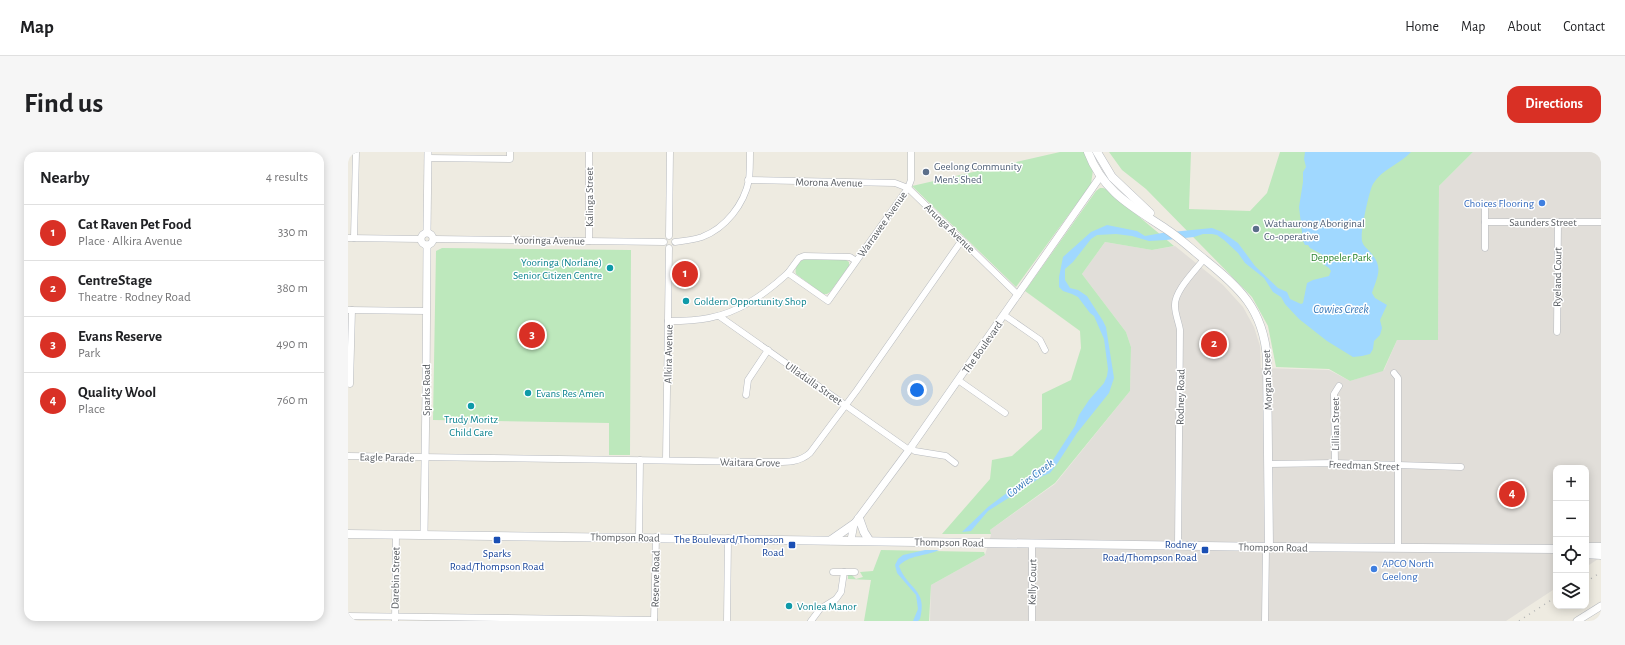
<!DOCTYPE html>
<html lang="en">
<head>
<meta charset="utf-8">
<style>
  body { margin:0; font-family:"Alegreya Sans",sans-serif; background:#f6f6f6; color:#202124 }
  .controls { position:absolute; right:12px; bottom:12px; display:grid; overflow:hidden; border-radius:8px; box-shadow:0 2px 10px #0003 }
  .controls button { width:36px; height:36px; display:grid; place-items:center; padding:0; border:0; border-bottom:1px solid #e0e0e0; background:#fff; color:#202124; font:20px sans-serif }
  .you { position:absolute; left:569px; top:238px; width:14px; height:14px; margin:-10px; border:3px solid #fff; border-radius:50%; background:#1a73e8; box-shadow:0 0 0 6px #1a73e833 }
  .badge { display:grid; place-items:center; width:26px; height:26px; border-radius:50%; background:#d93025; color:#fff; font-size:13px; font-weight:700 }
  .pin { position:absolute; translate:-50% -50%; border:2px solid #fff; box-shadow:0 1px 4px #0006 }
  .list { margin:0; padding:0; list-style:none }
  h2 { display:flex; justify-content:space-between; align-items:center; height:52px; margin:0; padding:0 16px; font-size:17px }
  h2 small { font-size:13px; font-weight:400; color:#757577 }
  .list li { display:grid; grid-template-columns:26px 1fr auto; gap:12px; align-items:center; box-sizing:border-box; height:56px; padding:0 16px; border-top:1px solid #e0e0e0 }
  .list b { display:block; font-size:15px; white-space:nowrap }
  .list p { margin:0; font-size:13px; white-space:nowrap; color:#757577 }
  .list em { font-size:13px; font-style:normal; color:#757577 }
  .icon { flex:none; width:22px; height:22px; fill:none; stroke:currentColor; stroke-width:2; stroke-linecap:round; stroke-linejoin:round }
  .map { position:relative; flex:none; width:1253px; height:469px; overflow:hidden; border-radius:12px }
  header { display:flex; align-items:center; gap:24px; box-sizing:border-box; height:56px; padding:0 20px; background:#fff; border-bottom:1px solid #e0e0e0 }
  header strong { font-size:19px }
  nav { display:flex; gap:22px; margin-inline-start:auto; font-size:14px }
  .intro { display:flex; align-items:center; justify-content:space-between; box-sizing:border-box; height:96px; padding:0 24px }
  h1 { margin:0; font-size:28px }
  .button { padding:10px 18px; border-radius:12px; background:#d93025; color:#fff; font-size:14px; font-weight:700 }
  main { display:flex; gap:24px; padding:0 24px }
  aside { flex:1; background:#fff; border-radius:12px; box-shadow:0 2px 10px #0003 }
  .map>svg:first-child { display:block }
  .industrial { fill:#e1ded9 }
  .green { fill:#bde8bc }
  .water { fill:#a0d8ff }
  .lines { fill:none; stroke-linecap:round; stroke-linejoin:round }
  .minor-casing { stroke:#b7babf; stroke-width:7 }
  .tertiary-casing { stroke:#b7babf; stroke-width:8 }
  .secondary-casing { stroke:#b7bbc1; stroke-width:9 }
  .minor { stroke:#fff; stroke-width:6 }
  .tertiary { stroke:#fff; stroke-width:7 }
  .secondary { stroke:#fff; stroke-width:8 }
  .rail { stroke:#b3b4b4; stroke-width:1.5; stroke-dasharray:1 5; stroke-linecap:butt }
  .service-dot { fill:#5c6f8a; stroke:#fff; stroke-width:1.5 }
  .shop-dot { fill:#3f7fe0; stroke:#fff; stroke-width:1.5 }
  .culture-dot { fill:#0f9aa8; stroke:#fff; stroke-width:1.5 }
  .transit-dot { fill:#1a4fb4; stroke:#fff; stroke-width:1.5 }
  .labels { text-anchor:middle; stroke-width:3; stroke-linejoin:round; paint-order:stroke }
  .service-label { font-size:11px; fill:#4e5e75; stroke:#fff; text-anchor:start }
  .street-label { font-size:11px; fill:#5a5e63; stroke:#fff }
  .shop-label { font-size:11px; fill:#366cbe; stroke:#fff; text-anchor:end }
  .park-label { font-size:11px; fill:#2e8630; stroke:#fff }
  .culture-label { font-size:11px; fill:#0d838f; stroke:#fff; text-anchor:start }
  .transit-label { font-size:11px; fill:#164399; stroke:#fff; text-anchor:end }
  .water-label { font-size:12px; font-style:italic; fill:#3778b8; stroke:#fff }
</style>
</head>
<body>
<header>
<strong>Map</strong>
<nav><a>Home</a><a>Map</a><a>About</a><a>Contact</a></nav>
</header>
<div class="intro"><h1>Find us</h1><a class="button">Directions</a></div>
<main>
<aside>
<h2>Nearby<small>4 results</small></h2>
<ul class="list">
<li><span class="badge">1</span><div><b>Cat Raven Pet Food</b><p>Place · Alkira Avenue</p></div><em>330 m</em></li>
<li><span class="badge">2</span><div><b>CentreStage</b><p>Theatre · Rodney Road</p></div><em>380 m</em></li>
<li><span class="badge">3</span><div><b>Evans Reserve</b><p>Park</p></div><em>490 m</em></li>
<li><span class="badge">4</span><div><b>Quality Wool</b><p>Place</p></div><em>760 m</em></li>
</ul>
</aside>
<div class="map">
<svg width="1253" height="469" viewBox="0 0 1253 469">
  <rect width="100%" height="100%" fill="#eeebe1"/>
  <polygon class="industrial" points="1125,0 1253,0 1253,405 1238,415 1238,316 1208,316 1208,436 1158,469 582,469 583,433 637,403 643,383 642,378 707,332 782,239 783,195 778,180 734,122 757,90 804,98 827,94 875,133 895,155 906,175 912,194 913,216 981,218 1002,229 1036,218 1049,188 1090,188 1091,34"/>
  <g class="green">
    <polygon points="712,0 736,0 745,18 743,32 668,135 564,34"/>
    <polygon points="761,0 843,0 841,57 902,59 919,41 932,0 1125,0 1091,34 1090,188 1049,188 1035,219 1002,229 981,217 928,215 920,174 904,145 798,37 774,18"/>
    <polygon points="752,36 755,36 758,37 826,94 804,98 757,90 734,122 778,180 783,195 782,239 707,331 642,378 643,382 594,382 642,327 644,308 664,304 694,277 694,242 723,228 733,196 732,179 677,139 748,39"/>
    <polygon points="94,96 283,98 282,303 261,303 261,271 85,268 88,99"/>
    <path d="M457 107 498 108 501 110V114L482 140 479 142H475L448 122C446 115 451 109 457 107Z"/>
    <polygon points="533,398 636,400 637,403 583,433 581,469 516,469 523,428 500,427 500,423 503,422 508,427 515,425 512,420 525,419"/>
  </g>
  <g class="water">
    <path d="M957 0H1063C1052 12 1034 17 1025 32 1021 39 1012 81 1014 89 1015 94 1020 97 1023 101 1036 116 1029 125 1024 141L1027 146 1039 153 1032 168 1034 176 1032 183 1026 189 1025 197 1022 202 1014 204 1005 205 979 189 951 167 937 152 933 145 925 140 916 126 897 111 890 101 876 88 869 83 864 82H855L846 85 818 88 801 89 784 84 768 82 749 83 743 87 725 110 717 117V128L722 136 730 138 739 144 755 169 758 175 766 226 761 241 729 281 709 312 702 321 695 324 640 359 623 379 614 380 640 355 660 340 672 334 688 318 705 308 727 274 731 263 741 248 756 231 759 224 760 217 756 187 746 164 742 161 730 145 724 142 715 139 711 135V125L715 105 743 80 759 73 789 79 797 84 814 81 864 76 874 80 890 91 907 114 930 136 939 140 942 147 953 152 955 151 959 131 965 128 981 124 983 119 981 116 975 112V103L962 96 960 93H957L955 89 951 55 955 30V20L958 15 956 7Z"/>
    <path d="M577 398H591C579 404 560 403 551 414 560 438 580 437 572 467L570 469H565L570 457 568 443 549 421 547 413 550 407 555 403Z"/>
  </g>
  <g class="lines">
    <defs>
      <g id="minor">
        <polyline points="80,6 162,7 162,0"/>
        <polyline points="400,28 547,31 560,36 670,143"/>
        <polyline points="1137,70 1253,70"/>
        <polyline points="321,84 322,0"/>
        <polyline points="0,86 73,87"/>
        <polyline points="6,86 8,0"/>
        <polyline points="86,87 316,90"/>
        <polyline points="241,89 241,0"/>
        <path d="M327 90C336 89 345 88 354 85 378 76 396 52 401 28 402 19 402 9 402 0"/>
        <polyline points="1137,96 1137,54"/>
        <polyline points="508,109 502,105 456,104 451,106 440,121 480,149 560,36 563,28 563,0"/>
        <polyline points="0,158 78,159"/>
        <polyline points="656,163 692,188 697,198"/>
        <polyline points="371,164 561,298"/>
        <path d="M320 169C333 169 347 169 361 166 392 160 417 142 440 121"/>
        <polyline points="1209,180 1210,70"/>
        <polyline points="1046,221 1050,226 1050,396"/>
        <polyline points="610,228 657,261"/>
        <polyline points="2,232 4,158"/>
        <polyline points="398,243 400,228 420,198"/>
        <polyline points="563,296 567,299 598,304 607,311"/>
        <path d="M0 304 424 310C437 310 451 311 462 301L509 238 614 88"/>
        <polyline points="318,308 321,96"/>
        <polyline points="987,311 986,242 991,234"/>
        <polyline points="920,312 987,311 1113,315"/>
        <polyline points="291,385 292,308"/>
        <path d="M830 393 832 178C831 171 827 162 827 154 826 139 847 119 856 107"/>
        <polyline points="485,420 507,420"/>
        <polyline points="0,464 306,468"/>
        <polyline points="47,469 48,382"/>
        <polyline points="306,469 308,385"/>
        <polyline points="379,469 380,386"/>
        <polyline points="463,469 472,457 488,447 493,440 496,420"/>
        <polyline points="684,469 684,391"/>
        <polyline points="917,469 918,395"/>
      </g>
      <g id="tertiary">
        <polyline points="79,80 80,0"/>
        <circle cx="79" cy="87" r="6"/>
        <polyline points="76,382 78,241 79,93"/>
        <polyline points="503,388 506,372 561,298 752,25"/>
        <polyline points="1229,469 1253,454"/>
      </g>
      <g id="secondary">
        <path d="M740 0C755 40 785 55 818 77 832 86 843 97 856 107 892 136 915 157 919 206L921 395"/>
        <polyline points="749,0 764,25 802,61"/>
        <polyline points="511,366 516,380 521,388"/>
        <polyline points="0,382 928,395 1208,397"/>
        <polyline points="483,388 506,372"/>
        <polyline points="1238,395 1253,395"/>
        <polyline points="1238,402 1253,403"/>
      </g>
    </defs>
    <use href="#minor" class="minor-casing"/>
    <use href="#tertiary" class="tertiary-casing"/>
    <use href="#secondary" class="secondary-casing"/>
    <use href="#minor" class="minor"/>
    <use href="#tertiary" class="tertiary"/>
    <use href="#secondary" class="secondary"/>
    <g class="rail">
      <polyline points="1238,430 1253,420"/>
      <polyline points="1171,469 1208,445"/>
    </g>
  </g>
  <g class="service-dot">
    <circle cx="578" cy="20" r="4"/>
    <circle cx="908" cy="77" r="4"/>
  </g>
  <g class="shop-dot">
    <circle cx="1194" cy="51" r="4"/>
    <circle cx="1026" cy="417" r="4"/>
  </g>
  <g class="culture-dot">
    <circle cx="262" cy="116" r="4"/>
    <circle cx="338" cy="149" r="4"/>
    <circle cx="180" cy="241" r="4"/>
    <circle cx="123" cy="254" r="4"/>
    <circle cx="441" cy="454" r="4"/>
  </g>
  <g class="transit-dot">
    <rect x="145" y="384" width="8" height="8" rx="2"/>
    <rect x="440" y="389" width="8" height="8" rx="2"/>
    <rect x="853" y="394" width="8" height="8" rx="2"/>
  </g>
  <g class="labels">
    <g class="service-label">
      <text x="586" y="18">Geelong Community<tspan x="586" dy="13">Men's Shed</tspan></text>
      <text x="916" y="75">Wathaurong Aboriginal<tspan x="916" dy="13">Co-operative</tspan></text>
    </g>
    <g class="street-label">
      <text transform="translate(481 30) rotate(1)" y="4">Morona Avenue</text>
      <text transform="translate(241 45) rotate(-90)" y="4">Kalinga Street</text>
      <text x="1195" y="74">Saunders Street</text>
      <text transform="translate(534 72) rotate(-55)" y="4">Warrawee Avenue</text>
      <text transform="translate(602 76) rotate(44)" y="4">Arunga Avenue</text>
      <text transform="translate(201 88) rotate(1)" y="4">Yooringa Avenue</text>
      <text transform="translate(1209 125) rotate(-89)" y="4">Ryeland Court</text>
      <text transform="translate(634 195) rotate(-55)" y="4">The Boulevard</text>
      <text transform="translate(320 202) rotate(-89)" y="4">Alkira Avenue</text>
      <text transform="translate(919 228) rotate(-92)" y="4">Morgan Street</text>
      <text transform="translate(466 231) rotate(35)" y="4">Ulladulla Street</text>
      <text transform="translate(78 238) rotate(-90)" y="4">Sparks Road</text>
      <text transform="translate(832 245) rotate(-89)" y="4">Rodney Road</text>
      <text transform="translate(987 272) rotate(-90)" y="4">Lillian Street</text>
      <text transform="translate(39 305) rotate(1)" y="4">Eagle Parade</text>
      <text transform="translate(402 310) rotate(1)" y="4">Waitara Grove</text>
      <text transform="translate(1016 313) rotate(2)" y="4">Freedman Street</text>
      <text transform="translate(277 385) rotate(1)" y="4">Thompson Road</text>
      <text transform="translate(601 390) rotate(1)" y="4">Thompson Road</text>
      <text transform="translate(925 395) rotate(1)" y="4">Thompson Road</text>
      <text transform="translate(47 426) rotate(-89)" y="4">Darebin Street</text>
      <text transform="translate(307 427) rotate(-89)" y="4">Reserve Road</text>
      <text transform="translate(684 430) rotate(-89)" y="4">Kelly Court</text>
    </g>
    <g class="shop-label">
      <text x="1186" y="55">Choices Flooring</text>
      <text x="1034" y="415" text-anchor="start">APCO North<tspan x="1034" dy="13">Geelong</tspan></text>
    </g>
    <g class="park-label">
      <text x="993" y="109">Deppeler Park</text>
    </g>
    <g class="culture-label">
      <text x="254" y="114" text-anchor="end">Yooringa (Norlane)<tspan x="254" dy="13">Senior Citizen Centre</tspan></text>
      <text x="346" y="153">Goldern Opportunity Shop</text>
      <text x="188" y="245">Evans Res Amen</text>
      <text x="123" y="271" text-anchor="middle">Trudy Moritz<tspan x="123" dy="13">Child Care</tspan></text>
      <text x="449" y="458">Vonlea Manor</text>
    </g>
    <g class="transit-label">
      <text x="436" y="391">The Boulevard/Thompson<tspan x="436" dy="13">Road</tspan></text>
      <text x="849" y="396">Rodney<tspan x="849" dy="13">Road/Thompson Road</tspan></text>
      <text x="149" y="405" text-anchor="middle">Sparks<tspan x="149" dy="13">Road/Thompson Road</tspan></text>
    </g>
    <g class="water-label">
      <text x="993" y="161">Cowies Creek</text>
      <text transform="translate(682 326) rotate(-37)" y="4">Cowies Creek</text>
    </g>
  </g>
</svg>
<div class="controls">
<button>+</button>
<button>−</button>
<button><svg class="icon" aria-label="locate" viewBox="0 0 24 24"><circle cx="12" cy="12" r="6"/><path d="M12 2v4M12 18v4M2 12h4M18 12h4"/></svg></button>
<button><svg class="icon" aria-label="layers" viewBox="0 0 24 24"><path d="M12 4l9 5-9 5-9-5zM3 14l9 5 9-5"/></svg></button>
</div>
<div class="you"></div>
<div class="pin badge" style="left:337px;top:122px">1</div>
<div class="pin badge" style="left:866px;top:192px">2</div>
<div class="pin badge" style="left:184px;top:183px">3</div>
<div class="pin badge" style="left:1164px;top:342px">4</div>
</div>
</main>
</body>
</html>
